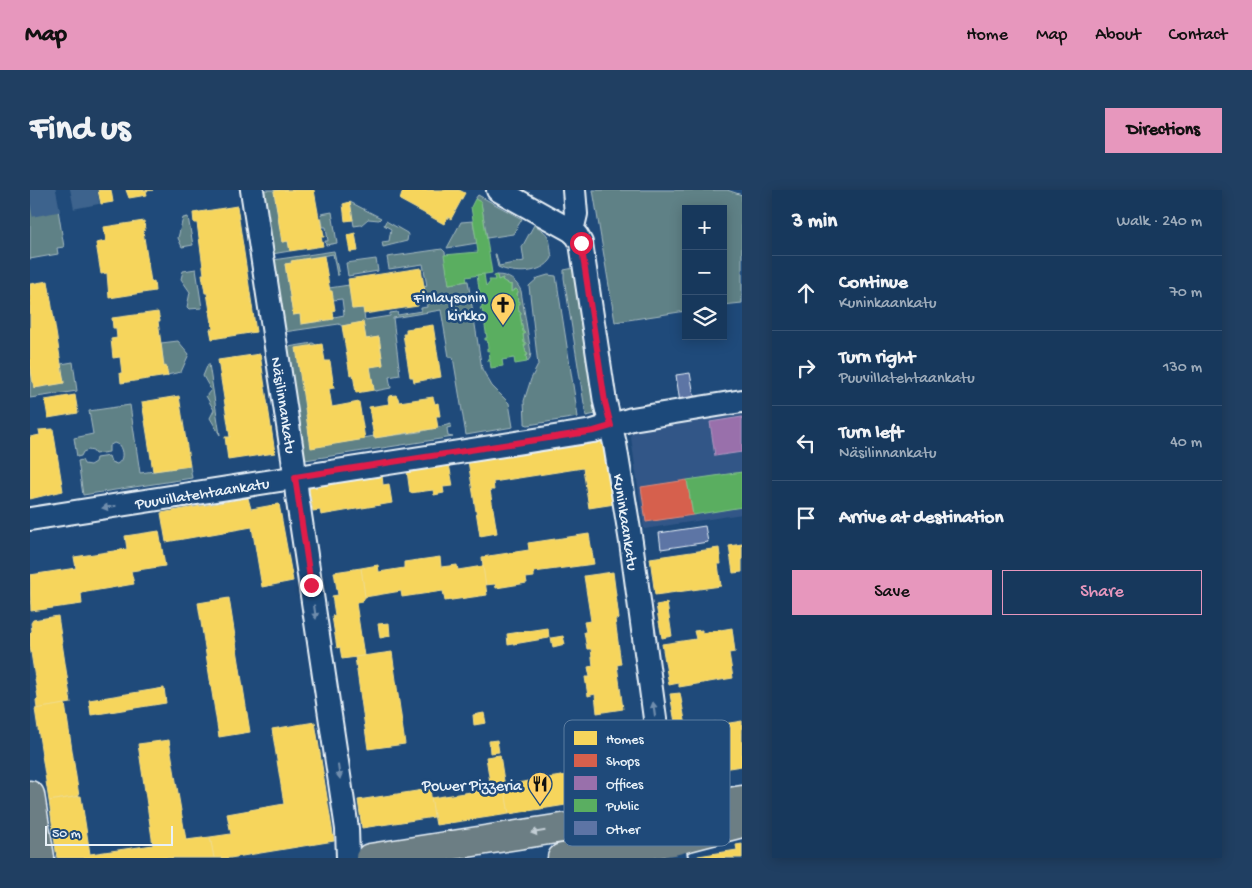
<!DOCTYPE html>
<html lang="en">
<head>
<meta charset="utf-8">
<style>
  body { margin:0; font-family:"Gochi Hand",sans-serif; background:#203f62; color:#f1f3f6 }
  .controls { position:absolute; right:15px; top:15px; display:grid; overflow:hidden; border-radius:0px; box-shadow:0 2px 12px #0003 }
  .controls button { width:45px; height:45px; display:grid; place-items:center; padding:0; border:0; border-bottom:1px solid #365272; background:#17385c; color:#f1f3f6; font:25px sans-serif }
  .scale { position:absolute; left:15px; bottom:12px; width:128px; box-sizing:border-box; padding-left:5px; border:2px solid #e8f1f8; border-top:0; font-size:14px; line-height:18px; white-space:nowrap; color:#e8f1f8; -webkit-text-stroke:4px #1f4a7a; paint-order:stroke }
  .stop { position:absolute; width:15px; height:15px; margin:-11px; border:4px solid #e11d48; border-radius:50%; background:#fff }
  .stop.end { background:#e11d48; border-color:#fff; box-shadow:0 1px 5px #0008 }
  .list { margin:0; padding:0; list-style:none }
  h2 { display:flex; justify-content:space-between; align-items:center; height:65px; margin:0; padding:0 20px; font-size:21px }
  h2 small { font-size:16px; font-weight:400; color:#9eacbb }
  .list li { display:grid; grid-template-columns:32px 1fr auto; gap:15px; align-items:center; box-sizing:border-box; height:75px; padding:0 20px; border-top:1px solid #365272 }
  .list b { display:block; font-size:19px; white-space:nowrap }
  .list p { margin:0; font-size:16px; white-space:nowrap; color:#9eacbb }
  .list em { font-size:16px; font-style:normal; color:#9eacbb }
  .actions { display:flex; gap:10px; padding:15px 20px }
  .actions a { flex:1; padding:11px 0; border:1px solid #e797bd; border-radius:0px; text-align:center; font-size:18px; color:#e797bd }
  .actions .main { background:#e797bd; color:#111 }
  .icon { flex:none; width:28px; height:28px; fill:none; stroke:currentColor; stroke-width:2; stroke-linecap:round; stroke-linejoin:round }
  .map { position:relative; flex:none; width:712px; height:668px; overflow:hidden; border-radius:0px }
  header { display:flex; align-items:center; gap:30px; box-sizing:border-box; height:70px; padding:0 25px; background:#e797bd; color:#111 }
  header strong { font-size:24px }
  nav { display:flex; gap:28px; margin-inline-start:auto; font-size:18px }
  .intro { display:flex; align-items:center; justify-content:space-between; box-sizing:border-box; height:120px; padding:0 30px }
  h1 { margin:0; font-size:35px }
  .button { padding:12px 22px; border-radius:0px; background:#e797bd; color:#111; font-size:18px; font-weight:700 }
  main { display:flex; gap:30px; padding:0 30px }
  aside { flex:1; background:#17385c; border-radius:0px; box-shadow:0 2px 12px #0003 }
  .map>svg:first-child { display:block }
  .built { fill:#325787 }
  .green { fill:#5f8186; stroke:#a4b9bf }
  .homes { fill:#f6d55c; stroke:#f2dd8b }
  .shops { fill:#d6604d; stroke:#db8c80 }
  .offices { fill:#9970ab; stroke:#b197c2 }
  .public { fill:#5aae61; stroke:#85c28e }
  .building { fill:#5d74a5; stroke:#e8f1f8 }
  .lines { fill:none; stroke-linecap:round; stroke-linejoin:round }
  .highway-tunnel { stroke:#3d638d; stroke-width:28; stroke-dasharray:28 14; stroke-linecap:butt }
  .minor-casing { stroke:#e8f1f8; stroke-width:26 }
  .major-casing { stroke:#e8f1f8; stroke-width:31 }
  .minor { stroke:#1f4a7a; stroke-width:22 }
  .major { stroke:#6c7e84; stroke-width:28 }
  .oneway { fill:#6f8dac }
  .oneway2 { fill:#c3ced5 }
  .route { stroke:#e11d48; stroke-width:6 }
  .labels { text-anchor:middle; stroke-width:5; stroke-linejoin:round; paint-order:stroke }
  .poi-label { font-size:16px; fill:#e8f1f8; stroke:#1f4a7a; text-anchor:end }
  .street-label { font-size:16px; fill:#e8f1f8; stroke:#1f4a7a }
  .key { fill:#1f4a7a; stroke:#5b7ca0; stroke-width:1 }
  .key-label { font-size:14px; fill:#e8f1f8 }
</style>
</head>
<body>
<header>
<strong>Map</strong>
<nav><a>Home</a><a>Map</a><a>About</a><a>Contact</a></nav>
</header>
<div class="intro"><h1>Find us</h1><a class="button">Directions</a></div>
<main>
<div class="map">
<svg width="712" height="668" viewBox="0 0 712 668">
  <rect width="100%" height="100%" fill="#1f4a7a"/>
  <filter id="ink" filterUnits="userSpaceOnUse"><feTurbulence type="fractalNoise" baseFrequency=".02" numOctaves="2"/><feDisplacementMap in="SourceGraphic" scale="10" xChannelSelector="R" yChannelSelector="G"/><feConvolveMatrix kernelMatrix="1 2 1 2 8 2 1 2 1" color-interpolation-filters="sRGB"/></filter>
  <g filter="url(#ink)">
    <polygon class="built" points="712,224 712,324 614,339 600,240"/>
    <g class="green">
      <polygon points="232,0 250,0 244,1 252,52 258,51 260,61 242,64"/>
      <polygon points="563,0 697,0 712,5 712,113 693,115 693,19 656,19 656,121 585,132"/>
      <polygon points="24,5 26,7 34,57 27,58 28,64 0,69 0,9"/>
      <polygon points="448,5 492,29 483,44 457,48 451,13 445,9"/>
      <polygon points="320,12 351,28 349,30 338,29 331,35 324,36"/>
      <polygon points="302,22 307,53 296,55 295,51 298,51 296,37 293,37 291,24"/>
      <polygon points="158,27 163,55 152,57 148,48 153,28"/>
      <polygon points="356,31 377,43 378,45 377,51 353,57 352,52 359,51 361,39 354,35"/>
      <polygon points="443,31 447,53 417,58 431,32"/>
      <path d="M504 35C522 45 519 49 522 68 512 85 483 84 468 77L465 64H466L469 76 494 71 492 57Z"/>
      <polygon points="412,59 415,62 419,94 438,91 452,179 462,196 479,213 483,237 436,245 423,167 419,167 411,120 363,128 370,185 359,187 361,198 345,201 344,200 340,177 353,174 349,147 336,149 333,132 312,136 309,134 254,142 243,70 304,61 309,85 307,85 303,64 262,71 262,73 255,74 263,125 270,124 272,134 304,129 304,127 314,125 312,109 303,110 299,98 319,95 322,119 333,118 335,130 360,126 360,123 367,122 368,125 391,121 391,118 397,117 394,97 397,96 393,74 359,79 357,67"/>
      <polygon points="346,69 348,81 318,86 316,73"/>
      <polygon points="544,78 566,224 556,226 534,88 534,80"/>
      <polygon points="166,79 172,118 159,119 157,117 160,102 151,89 153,81"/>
      <path d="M467 85C478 85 487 91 491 101L501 163 500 168 497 172 496 165H498L496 163 494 155 496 153H494L493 144 494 142H493L490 124 491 122H489L488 114 489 112H488L487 103 488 101 486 99 481 102V94L480 95 472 90 473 88 468 90Z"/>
      <polygon points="518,85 526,86 548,227 498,235 495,234 495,231 494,211 501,189 508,175 499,96 508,88"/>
      <polygon points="148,151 159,164 151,182 137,185 136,177 134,177 131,153"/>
      <polygon points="283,153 286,155 282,257 334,249 334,248 344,246 344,248 389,242 421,234 421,237 417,238 418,246 423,247 275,270 258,157"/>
      <polygon points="43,172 47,201 0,208 0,175 4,198 34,193 31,174"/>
      <polygon points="178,174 179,174 190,245 180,228 184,220 176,206 181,200 173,186"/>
      <path d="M100 215 110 283 160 276 162 288 53 305 48 271 52 270 54 274 60 275 65 272 66 268 79 266 81 272 87 274C94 270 93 261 89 255L84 253 79 256V262L65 264 63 261 58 260 53 262 51 266 47 267 44 248 63 244 59 221Z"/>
    </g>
    <g class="homes">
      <polygon points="68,0 81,0 83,12 71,14"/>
      <polygon points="96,0 123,0 116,1 117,5 99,8"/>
      <polygon points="250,0 284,0 289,28 291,28 294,47 291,47 293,56 260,61 258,51 252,52 244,1"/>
      <polygon points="373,0 429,0 435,3 421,29 418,27 414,34 370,10"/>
      <polygon points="320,12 323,30 315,31 313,14"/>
      <polygon points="207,16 226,142 182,149 180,139 183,139 177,103 175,103 172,84 174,84 167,33 164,33 163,23"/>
      <polygon points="114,31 115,40 113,41 121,92 124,91 125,101 79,108 77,83 71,84 66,53 76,51 74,37"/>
      <polygon points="325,43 328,61 320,62 317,45"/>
      <polygon points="294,66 300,101 302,101 305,120 303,121 304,129 271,134 270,124 263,125 255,74 262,73 261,71"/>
      <polygon points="391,78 396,108 387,109 388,116 334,124 333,118 322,119 318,89"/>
      <polygon points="18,91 34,193 4,198 0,173 0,94"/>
      <polygon points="128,122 130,131 128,131 134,177 136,176 138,186 91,193 90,183 92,183 90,167 83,168 81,149 87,148 86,138 83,138 82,128"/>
      <polygon points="333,132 336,149 349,147 353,175 340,177 344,200 326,203 323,184 320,185 312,136"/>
      <polygon points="403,135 411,187 384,192 383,187 380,187 373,144 376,144 376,139"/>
      <polygon points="292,154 295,171 300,171 304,198 299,199 302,217 329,212 335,249 281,258 266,158"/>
      <polygon points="230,164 245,263 198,270 195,247 200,247 188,170"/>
      <polygon points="45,205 48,223 18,228 15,210"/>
      <polygon points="366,205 368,208 369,212 403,207 405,214 408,213 410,226 406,226 408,238 344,248 339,217 359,214 358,209 359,206"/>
      <polygon points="149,206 160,276 123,281 112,212"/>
      <polygon points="23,239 33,301 0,309 0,247 10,245 9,240"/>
      <polygon points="574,249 585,314 559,318 553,278 463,292 464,300 460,300 467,343 450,346 438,271"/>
      <polygon points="419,274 423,296 413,297 414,303 404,305 403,300 380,303 377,281"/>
      <polygon points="352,285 353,295 359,294 362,313 291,325 290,320 283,321 279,297"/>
      <polygon points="218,308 221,319 249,314 263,391 232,397 222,337 136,352 131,323"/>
      <polygon points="129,341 135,376 101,381 104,394 51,403 52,414 1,421 0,385 46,378 44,367 97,359 95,346"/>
      <polygon points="559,344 564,374 504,382 504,387 496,388 497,393 466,398 465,394 455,395 452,367 499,360 498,353"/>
      <polygon points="712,354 712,382 703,383 699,356"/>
      <polygon points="689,358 691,374 688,374 691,396 625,405 620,368"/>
      <polygon points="410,367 411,377 427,375 428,380 453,376 457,405 415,411 413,401 372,407 371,401 335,407 331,378 348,375 349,382 374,378 374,372"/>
      <polygon points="331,378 335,407 332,412 326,413 334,466 312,469 310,457 307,458 302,426 305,425 302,406 308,405 304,382"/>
      <polygon points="583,382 589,429 585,429 591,474 587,475 593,519 567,523 565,504 558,506 555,487 560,487 558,477 563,476 561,459 557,459 554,442 556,442 554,432 561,431 554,386"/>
      <polygon points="199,408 220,542 189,547 168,413"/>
      <polygon points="637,413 642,446 632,448 626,415"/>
      <polygon points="28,426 41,513 7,519 6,510 8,508 0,456 0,443 2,441 1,433 3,430"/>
      <polygon points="359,433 360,446 350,448 348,434"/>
      <polygon points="518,438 519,448 478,455 477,444"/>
      <polygon points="702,438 705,462 699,463 703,488 649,497 649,493 639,495 632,454 666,449 664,441 672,440 672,443"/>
      <polygon points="533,446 535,454 523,457 521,448"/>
      <polygon points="362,462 375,554 338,559 325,467"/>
      <polygon points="134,498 136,513 61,525 59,510"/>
      <polygon points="650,503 656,536 646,538 640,504"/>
      <polygon points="35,514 49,606 19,611 5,519"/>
      <polygon points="454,523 456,533 444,535 443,525"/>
      <polygon points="712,531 712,576 653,585 648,548 681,543 680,533 686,532 687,535"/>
      <polygon points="285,532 304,651 200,668 184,668 180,647 201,644 197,624 254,614 242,539"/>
      <polygon points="139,550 156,650 180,647 184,668 27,668 19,611 51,606 60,664 123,655 108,554"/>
      <polygon points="467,550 469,562 460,563 459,551"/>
      <polygon points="470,565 479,624 406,635 401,608 461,599 456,567"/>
      <polygon points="550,583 555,612 479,624 474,595"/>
      <polygon points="400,599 404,627 332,638 328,610"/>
      <polygon points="712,654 712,668 668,668 668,666 707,660 706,655"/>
    </g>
    <polygon class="shops" points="657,290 663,325 616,332 611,297"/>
    <polygon class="offices" points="712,227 712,262 685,266 680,232"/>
    <g class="public">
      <polygon points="445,9 451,12 462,83 436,87 437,91 419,94 414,65 448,62 441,17"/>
      <polygon points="454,84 456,97 460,92 459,90 465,90 464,86 467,85 468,90 473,88 472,90 480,95 481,94 481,102 486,99 488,101 488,103 487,103 488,112 490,111 490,114 488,114 489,122 491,122 491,124 490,124 493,142 494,142 495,144 493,144 494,153 496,153 496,155 494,155 496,163 497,163 498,165 496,165 497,172 485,174 484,168 472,170 473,176 461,178 460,171 458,171 458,169 460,169 459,160 457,161 457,159 458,158 457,150 455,150 455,148 457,148 454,130 452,130 452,128 454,128 452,119 451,120 450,118 452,117 451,109 449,109 449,107 450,106 447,85"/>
      <polygon points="712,282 712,317 663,325 657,290"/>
    </g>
    <g class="building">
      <polygon points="660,183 665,210 650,213 646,185"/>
      <polygon points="675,336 678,352 631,359 629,343"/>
    </g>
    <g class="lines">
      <polyline class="highway-tunnel" points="0,13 67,0"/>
      <defs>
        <g id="minor">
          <polyline points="222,0 263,268 267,305 317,639 318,668"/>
          <polyline points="468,0 542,41 547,46 551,53 575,212 585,254 601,352 635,602 646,668"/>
          <polyline points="542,41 546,24 544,0"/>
          <polyline points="0,329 563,241 602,229 712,211"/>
        </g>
        <g id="major">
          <polyline points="0,605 10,668"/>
          <polyline points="340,668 712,610"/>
          <polyline points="532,668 643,651 712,633"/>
        </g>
      </defs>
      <use href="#minor" class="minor-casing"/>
      <use href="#major" class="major-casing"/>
      <use href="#minor" class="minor"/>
      <use href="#major" class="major"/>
    </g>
    <defs><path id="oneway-solid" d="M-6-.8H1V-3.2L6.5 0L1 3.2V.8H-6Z" transform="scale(1.25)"/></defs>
    <g class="oneway">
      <use href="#oneway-solid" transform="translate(79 317) rotate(171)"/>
      <use href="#oneway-solid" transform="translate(285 422) rotate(82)"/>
      <use href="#oneway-solid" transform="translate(624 519) rotate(-98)"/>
      <use href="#oneway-solid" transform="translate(309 582) rotate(82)"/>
    </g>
    <use class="oneway2" href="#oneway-solid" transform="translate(508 642) rotate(171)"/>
  </g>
  <g class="lines" filter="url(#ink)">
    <polyline class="route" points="281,395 265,287 564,241 581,236 575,212 551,53"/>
  </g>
  <defs>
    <symbol id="church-pin" viewBox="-11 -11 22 30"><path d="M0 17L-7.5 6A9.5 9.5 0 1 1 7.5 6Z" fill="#ffd166" stroke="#1f4a7a"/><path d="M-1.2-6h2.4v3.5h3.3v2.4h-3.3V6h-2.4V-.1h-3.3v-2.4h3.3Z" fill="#111"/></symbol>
    <symbol id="restaurant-pin" viewBox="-11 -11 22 30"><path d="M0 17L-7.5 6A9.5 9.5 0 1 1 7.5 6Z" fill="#ffd166" stroke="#1f4a7a"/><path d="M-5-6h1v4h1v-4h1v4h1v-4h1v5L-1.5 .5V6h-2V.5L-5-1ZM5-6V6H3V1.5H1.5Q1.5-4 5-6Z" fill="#111"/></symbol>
  </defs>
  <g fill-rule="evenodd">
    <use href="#church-pin" x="459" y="101" width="28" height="38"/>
    <use href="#restaurant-pin" x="496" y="580" width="28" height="38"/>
  </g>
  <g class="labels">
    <g class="poi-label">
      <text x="456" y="112">Finlaysonin<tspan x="456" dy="18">kirkko</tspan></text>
      <text x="492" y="600">Power Pizzeria</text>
    </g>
    <g class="street-label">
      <text transform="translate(255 215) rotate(81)" y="6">Näsilinnankatu</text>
      <text transform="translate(172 302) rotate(-9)" y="6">Puuvillatehtaankatu</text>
      <text transform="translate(597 332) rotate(81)" y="6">Kuninkaankatu</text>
    </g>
  </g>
  <rect x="534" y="530" width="166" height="126" rx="8" class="key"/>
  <rect x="544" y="541" width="23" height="14" fill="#f6d55c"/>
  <rect x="544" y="564" width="23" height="13" fill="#d6604d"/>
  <rect x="544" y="586" width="23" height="14" fill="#9970ab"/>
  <rect x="544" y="609" width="23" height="13" fill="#5aae61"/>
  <rect x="544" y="631" width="23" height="14" fill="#5d74a5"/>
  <g class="key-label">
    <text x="576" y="553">Homes</text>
    <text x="576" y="575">Shops</text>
    <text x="576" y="598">Offices</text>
    <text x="576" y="620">Public</text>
    <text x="576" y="643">Other</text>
  </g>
</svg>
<div class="controls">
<button>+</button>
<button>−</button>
<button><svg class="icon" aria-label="layers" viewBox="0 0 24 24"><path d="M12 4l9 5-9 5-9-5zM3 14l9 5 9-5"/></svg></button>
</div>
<div class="scale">50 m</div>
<div class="stop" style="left:551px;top:53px"></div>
<div class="stop end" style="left:281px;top:395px"></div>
</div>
<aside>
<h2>3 min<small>Walk · 240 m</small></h2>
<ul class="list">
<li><svg class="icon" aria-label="ahead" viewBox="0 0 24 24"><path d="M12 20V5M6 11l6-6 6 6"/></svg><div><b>Continue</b><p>Kuninkaankatu</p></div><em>70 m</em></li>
<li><svg class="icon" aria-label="right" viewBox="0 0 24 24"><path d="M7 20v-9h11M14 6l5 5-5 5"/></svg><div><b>Turn right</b><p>Puuvillatehtaankatu</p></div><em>130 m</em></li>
<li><svg class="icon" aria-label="left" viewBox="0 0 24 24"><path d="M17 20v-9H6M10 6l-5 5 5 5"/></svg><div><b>Turn left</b><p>Näsilinnankatu</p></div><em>40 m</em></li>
<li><svg class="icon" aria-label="arrive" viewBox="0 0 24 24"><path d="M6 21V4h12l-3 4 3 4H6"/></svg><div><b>Arrive at destination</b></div></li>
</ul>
<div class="actions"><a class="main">Save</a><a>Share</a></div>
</aside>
</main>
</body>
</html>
